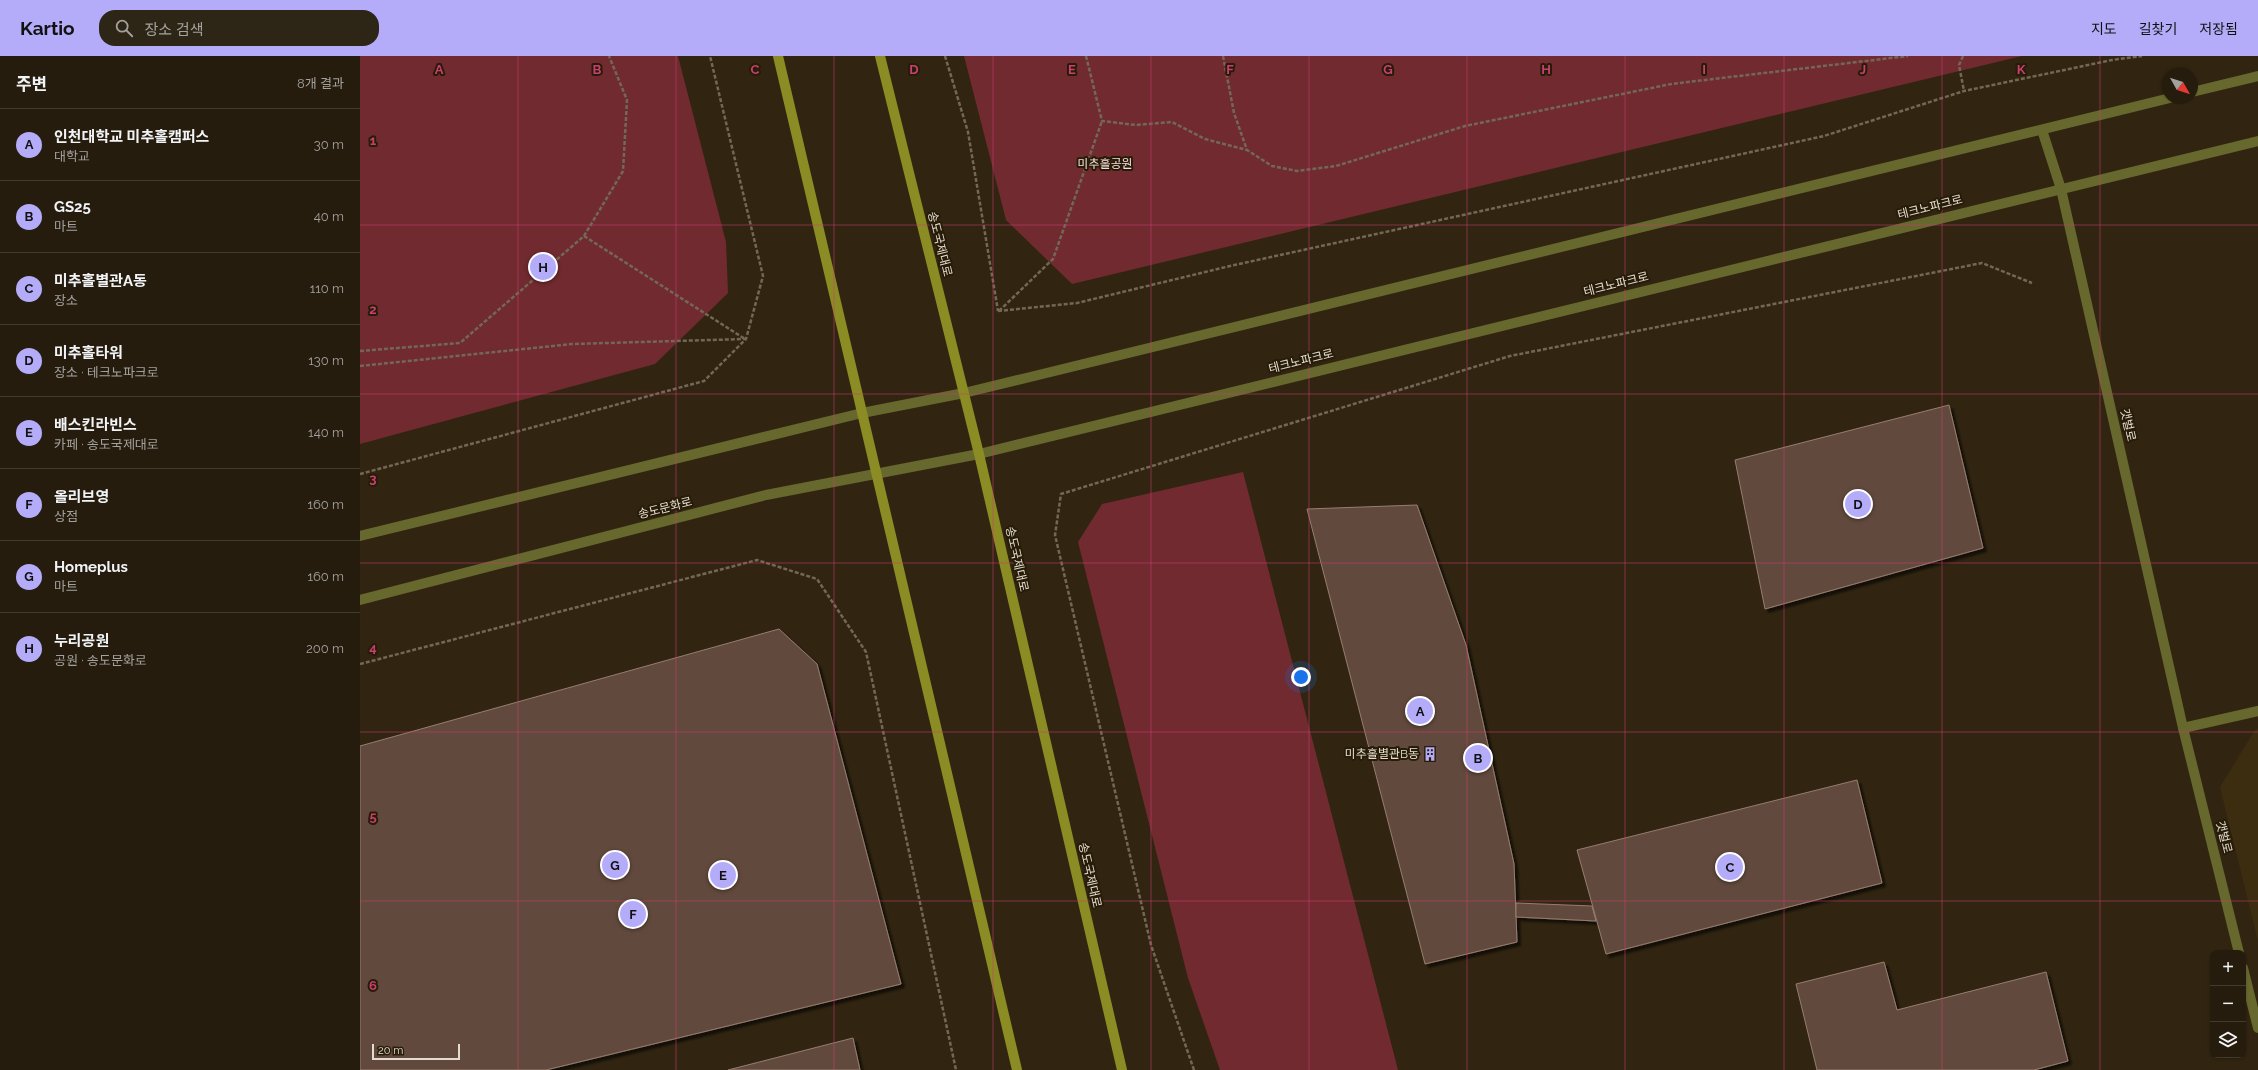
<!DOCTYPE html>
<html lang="ko">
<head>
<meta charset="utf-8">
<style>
  body { margin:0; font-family:Raleway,"Noto Sans KR",sans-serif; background:#2d2516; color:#f1f3f6 }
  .controls { position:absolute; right:12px; bottom:12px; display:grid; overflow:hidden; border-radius:8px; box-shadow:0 1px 3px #0004 }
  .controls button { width:36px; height:36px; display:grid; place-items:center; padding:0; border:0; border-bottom:1px solid #423a2e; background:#251c0d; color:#f1f3f6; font:20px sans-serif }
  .compass { position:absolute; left:1802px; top:12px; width:36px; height:36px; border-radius:50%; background:#251c0d; box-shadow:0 1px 3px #0004; rotate:129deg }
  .scale { position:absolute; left:12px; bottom:10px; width:88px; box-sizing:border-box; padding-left:4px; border:2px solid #e4dcd0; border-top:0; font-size:11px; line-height:14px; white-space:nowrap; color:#e4dcd0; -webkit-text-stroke:3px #271c07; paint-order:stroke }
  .you { position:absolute; left:941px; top:621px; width:14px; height:14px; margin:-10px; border:3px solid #fff; border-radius:50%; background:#1a73e8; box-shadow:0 0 0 6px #1a73e833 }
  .badge { display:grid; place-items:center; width:26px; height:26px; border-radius:50%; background:#b4acf9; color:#111; font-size:13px; font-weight:700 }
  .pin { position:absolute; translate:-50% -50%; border:2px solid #fff; box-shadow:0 1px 4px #0006 }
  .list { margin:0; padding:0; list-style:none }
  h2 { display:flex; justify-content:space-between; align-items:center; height:52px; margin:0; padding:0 16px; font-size:17px }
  h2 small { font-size:13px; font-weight:400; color:#a3a19d }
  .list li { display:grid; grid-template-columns:26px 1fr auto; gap:12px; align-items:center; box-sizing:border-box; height:72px; padding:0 16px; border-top:1px solid #423a2e }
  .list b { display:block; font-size:15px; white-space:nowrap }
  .list p { margin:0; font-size:13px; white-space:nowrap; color:#a3a19d }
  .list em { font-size:13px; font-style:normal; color:#a3a19d }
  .icon { flex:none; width:22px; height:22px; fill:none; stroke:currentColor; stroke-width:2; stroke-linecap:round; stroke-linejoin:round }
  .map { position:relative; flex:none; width:1898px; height:1014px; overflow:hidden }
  header { display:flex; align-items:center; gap:24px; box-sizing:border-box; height:56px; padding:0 20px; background:#b4acf9; color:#111 }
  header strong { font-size:19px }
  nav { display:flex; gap:22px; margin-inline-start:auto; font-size:14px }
  .search { width:280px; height:36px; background:#2d2516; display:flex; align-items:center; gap:10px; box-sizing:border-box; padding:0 14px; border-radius:16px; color:#a3a19d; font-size:15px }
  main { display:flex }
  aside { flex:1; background:#251c0d }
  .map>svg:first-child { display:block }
  .built { fill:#3c2d10 }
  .green { fill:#712a2f }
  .building { fill:#624a3d; stroke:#977d70; filter:url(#shadow) }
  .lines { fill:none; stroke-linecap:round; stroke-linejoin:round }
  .path { stroke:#736857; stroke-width:2.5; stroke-dasharray:4 2; stroke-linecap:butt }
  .minor { stroke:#67682d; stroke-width:10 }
  .tertiary { stroke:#67682d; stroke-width:10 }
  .secondary { stroke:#8b8c23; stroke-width:10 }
  .grid { fill:none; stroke:#c93f72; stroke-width:1; stroke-opacity:0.55 }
  .labels { text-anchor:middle; stroke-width:4; stroke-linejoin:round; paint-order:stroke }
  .park-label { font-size:12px; fill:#f7dcdc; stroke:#271c07 }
  .street-label { font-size:12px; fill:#e4dcd0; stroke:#271c07 }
  .poi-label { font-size:12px; fill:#e4dcd0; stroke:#271c07; text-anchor:end }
  .grid-label { font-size:13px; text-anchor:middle; font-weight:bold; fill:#c93f72; stroke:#271c07; stroke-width:4; stroke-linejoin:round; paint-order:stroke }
</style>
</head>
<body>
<header>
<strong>Kartio</strong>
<div class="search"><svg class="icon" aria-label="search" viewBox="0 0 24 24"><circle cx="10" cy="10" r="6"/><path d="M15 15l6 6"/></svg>장소 검색</div>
<nav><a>지도</a><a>길찾기</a><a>저장됨</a></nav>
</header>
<main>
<aside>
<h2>주변<small>8개 결과</small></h2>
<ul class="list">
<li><span class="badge">A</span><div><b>인천대학교 미추홀캠퍼스</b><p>대학교</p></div><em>30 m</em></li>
<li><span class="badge">B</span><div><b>GS25</b><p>마트</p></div><em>40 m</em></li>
<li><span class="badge">C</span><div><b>미추홀별관A동</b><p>장소</p></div><em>110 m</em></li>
<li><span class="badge">D</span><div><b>미추홀타워</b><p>장소 · 테크노파크로</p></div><em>130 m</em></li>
<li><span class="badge">E</span><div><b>배스킨라빈스</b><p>카페 · 송도국제대로</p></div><em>140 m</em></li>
<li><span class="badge">F</span><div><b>올리브영</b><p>상점</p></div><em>160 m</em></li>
<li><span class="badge">G</span><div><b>Homeplus</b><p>마트</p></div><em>160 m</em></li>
<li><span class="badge">H</span><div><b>누리공원</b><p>공원 · 송도문화로</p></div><em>200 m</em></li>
</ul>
</aside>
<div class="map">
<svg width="1898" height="1014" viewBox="0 0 1898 1014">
  <defs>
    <filter id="shadow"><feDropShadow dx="3.5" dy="3.5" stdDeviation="1" flood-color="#0009"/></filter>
  </defs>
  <rect width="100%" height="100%" fill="#312511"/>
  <polygon class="built" points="1898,673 1898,885 1860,731 1895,674"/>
  <g class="green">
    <polygon points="0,0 318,0 366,186 368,237 295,308 0,388"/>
    <polygon points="604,0 1662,0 712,228 646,164"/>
    <polygon points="883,416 1038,1014 860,1014 828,922 718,486 742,448"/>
  </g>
  <g class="building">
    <polygon points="1589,349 1623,492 1405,553 1375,404"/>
    <polygon points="1057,449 1106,589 1154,808 1157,886 1065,908 947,453"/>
    <polygon points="419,573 457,608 541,928 186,1014 0,1014 0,690"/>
    <polygon points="1497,724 1522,827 1246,898 1217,794"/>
    <polygon points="1156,847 1232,850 1236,865 1156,861"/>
    <polygon points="1524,906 1537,954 1686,916 1708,1005 1674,1014 1457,1014 1436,928"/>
    <polygon points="493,982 500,1014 368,1014"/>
  </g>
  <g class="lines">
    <g class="path">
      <polyline points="585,0 608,76 638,255"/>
      <polyline points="726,0 742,65 776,69 812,66 845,83 887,94"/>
      <polyline points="863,0 874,57 887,94 912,110 937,115 976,110 1105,70 1311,28 1548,0"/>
      <polyline points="1603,0 1599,9 1604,35"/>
      <polyline points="224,180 385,283"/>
      <polyline points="638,255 717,247 870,210 1464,80 1604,35 1752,4 1782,0"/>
      <polyline points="639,255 693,203 742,65"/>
      <polyline points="0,295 100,287 224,180 263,115 267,44 249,0"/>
      <polyline points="0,310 212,288 385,283"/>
      <polyline points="0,418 344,325 386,283 403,220 350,0"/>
      <polyline points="0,608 397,504 457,523 506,596 596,1014"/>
      <polyline points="834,1014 791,889 695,479 701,438 1150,300 1622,207 1672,227"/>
    </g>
    <g class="minor">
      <polyline points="1682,74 1701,133 1823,672 1879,897"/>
      <polyline points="1823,672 1898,655"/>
      <polyline points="1883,912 1898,972"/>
    </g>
    <g class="tertiary">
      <polyline points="1832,36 1898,20"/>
      <polyline points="0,480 502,357 604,337 662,323 1810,42"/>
      <polyline points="0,544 406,439 619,398 1898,85"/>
    </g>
    <g class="secondary">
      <polyline points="418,0 657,1014"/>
      <polyline points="520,0 619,398 762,1014"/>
    </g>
  </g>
  <path class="grid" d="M158 0V1014M316 0V1014M474 0V1014M633 0V1014M791 0V1014M949 0V1014M1107 0V1014M1265 0V1014M1424 0V1014M1582 0V1014M1740 0V1014M0 169H1898M0 338H1898M0 507H1898M0 676H1898M0 845H1898"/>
  <defs>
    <symbol id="building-bare" viewBox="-9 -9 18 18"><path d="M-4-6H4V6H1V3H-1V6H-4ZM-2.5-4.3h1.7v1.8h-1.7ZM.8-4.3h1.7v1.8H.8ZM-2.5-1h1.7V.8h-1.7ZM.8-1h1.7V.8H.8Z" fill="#b4acf9" stroke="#271c07" stroke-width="2.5" paint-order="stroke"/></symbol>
  </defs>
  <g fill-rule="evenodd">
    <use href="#building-bare" x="1060" y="688" width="20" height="20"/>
  </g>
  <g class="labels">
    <g class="park-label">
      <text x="745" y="112">미추홀공원</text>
    </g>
    <g class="street-label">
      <text transform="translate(1570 151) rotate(-14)" y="4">테크노파크로</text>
      <text transform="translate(580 188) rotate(76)" y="4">송도국제대로</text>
      <text transform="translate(1256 228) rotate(-14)" y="4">테크노파크로</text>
      <text transform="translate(941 305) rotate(-14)" y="4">테크노파크로</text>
      <text transform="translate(1768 369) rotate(77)" y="4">갯벌로</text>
      <text transform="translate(305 452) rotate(-14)" y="4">송도문화로</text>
      <text transform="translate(657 503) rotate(77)" y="4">송도국제대로</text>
      <text transform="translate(1864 781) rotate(76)" y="4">갯벌로</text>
      <text transform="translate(730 819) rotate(77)" y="4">송도국제대로</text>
    </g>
    <g class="poi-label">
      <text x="1059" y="702">미추홀별관B동</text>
    </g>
  </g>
  <g class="grid-label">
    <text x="79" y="18">A</text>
    <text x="237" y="18">B</text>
    <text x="395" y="18">C</text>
    <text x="554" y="18">D</text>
    <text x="712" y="18">E</text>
    <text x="870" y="18">F</text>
    <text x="1028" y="18">G</text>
    <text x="1186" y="18">H</text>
    <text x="1344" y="18">I</text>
    <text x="1503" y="18">J</text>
    <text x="1661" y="18">K</text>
    <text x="13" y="89">1</text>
    <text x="13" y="258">2</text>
    <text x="13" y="427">3</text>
    <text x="13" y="596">4</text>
    <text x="13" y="765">5</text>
    <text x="13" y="934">6</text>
  </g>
</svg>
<div class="controls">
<button>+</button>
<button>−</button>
<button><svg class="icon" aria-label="layers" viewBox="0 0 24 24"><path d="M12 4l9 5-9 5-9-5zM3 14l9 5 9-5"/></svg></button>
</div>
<svg class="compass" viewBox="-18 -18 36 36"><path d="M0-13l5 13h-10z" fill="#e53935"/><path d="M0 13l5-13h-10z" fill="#a3a19d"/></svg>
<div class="scale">20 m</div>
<div class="you"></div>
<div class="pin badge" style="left:1060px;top:655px">A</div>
<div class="pin badge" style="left:1118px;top:702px">B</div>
<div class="pin badge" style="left:1370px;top:811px">C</div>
<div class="pin badge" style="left:1498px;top:448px">D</div>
<div class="pin badge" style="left:363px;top:819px">E</div>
<div class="pin badge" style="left:273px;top:858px">F</div>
<div class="pin badge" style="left:255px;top:809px">G</div>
<div class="pin badge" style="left:183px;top:211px">H</div>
</div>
</main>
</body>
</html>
